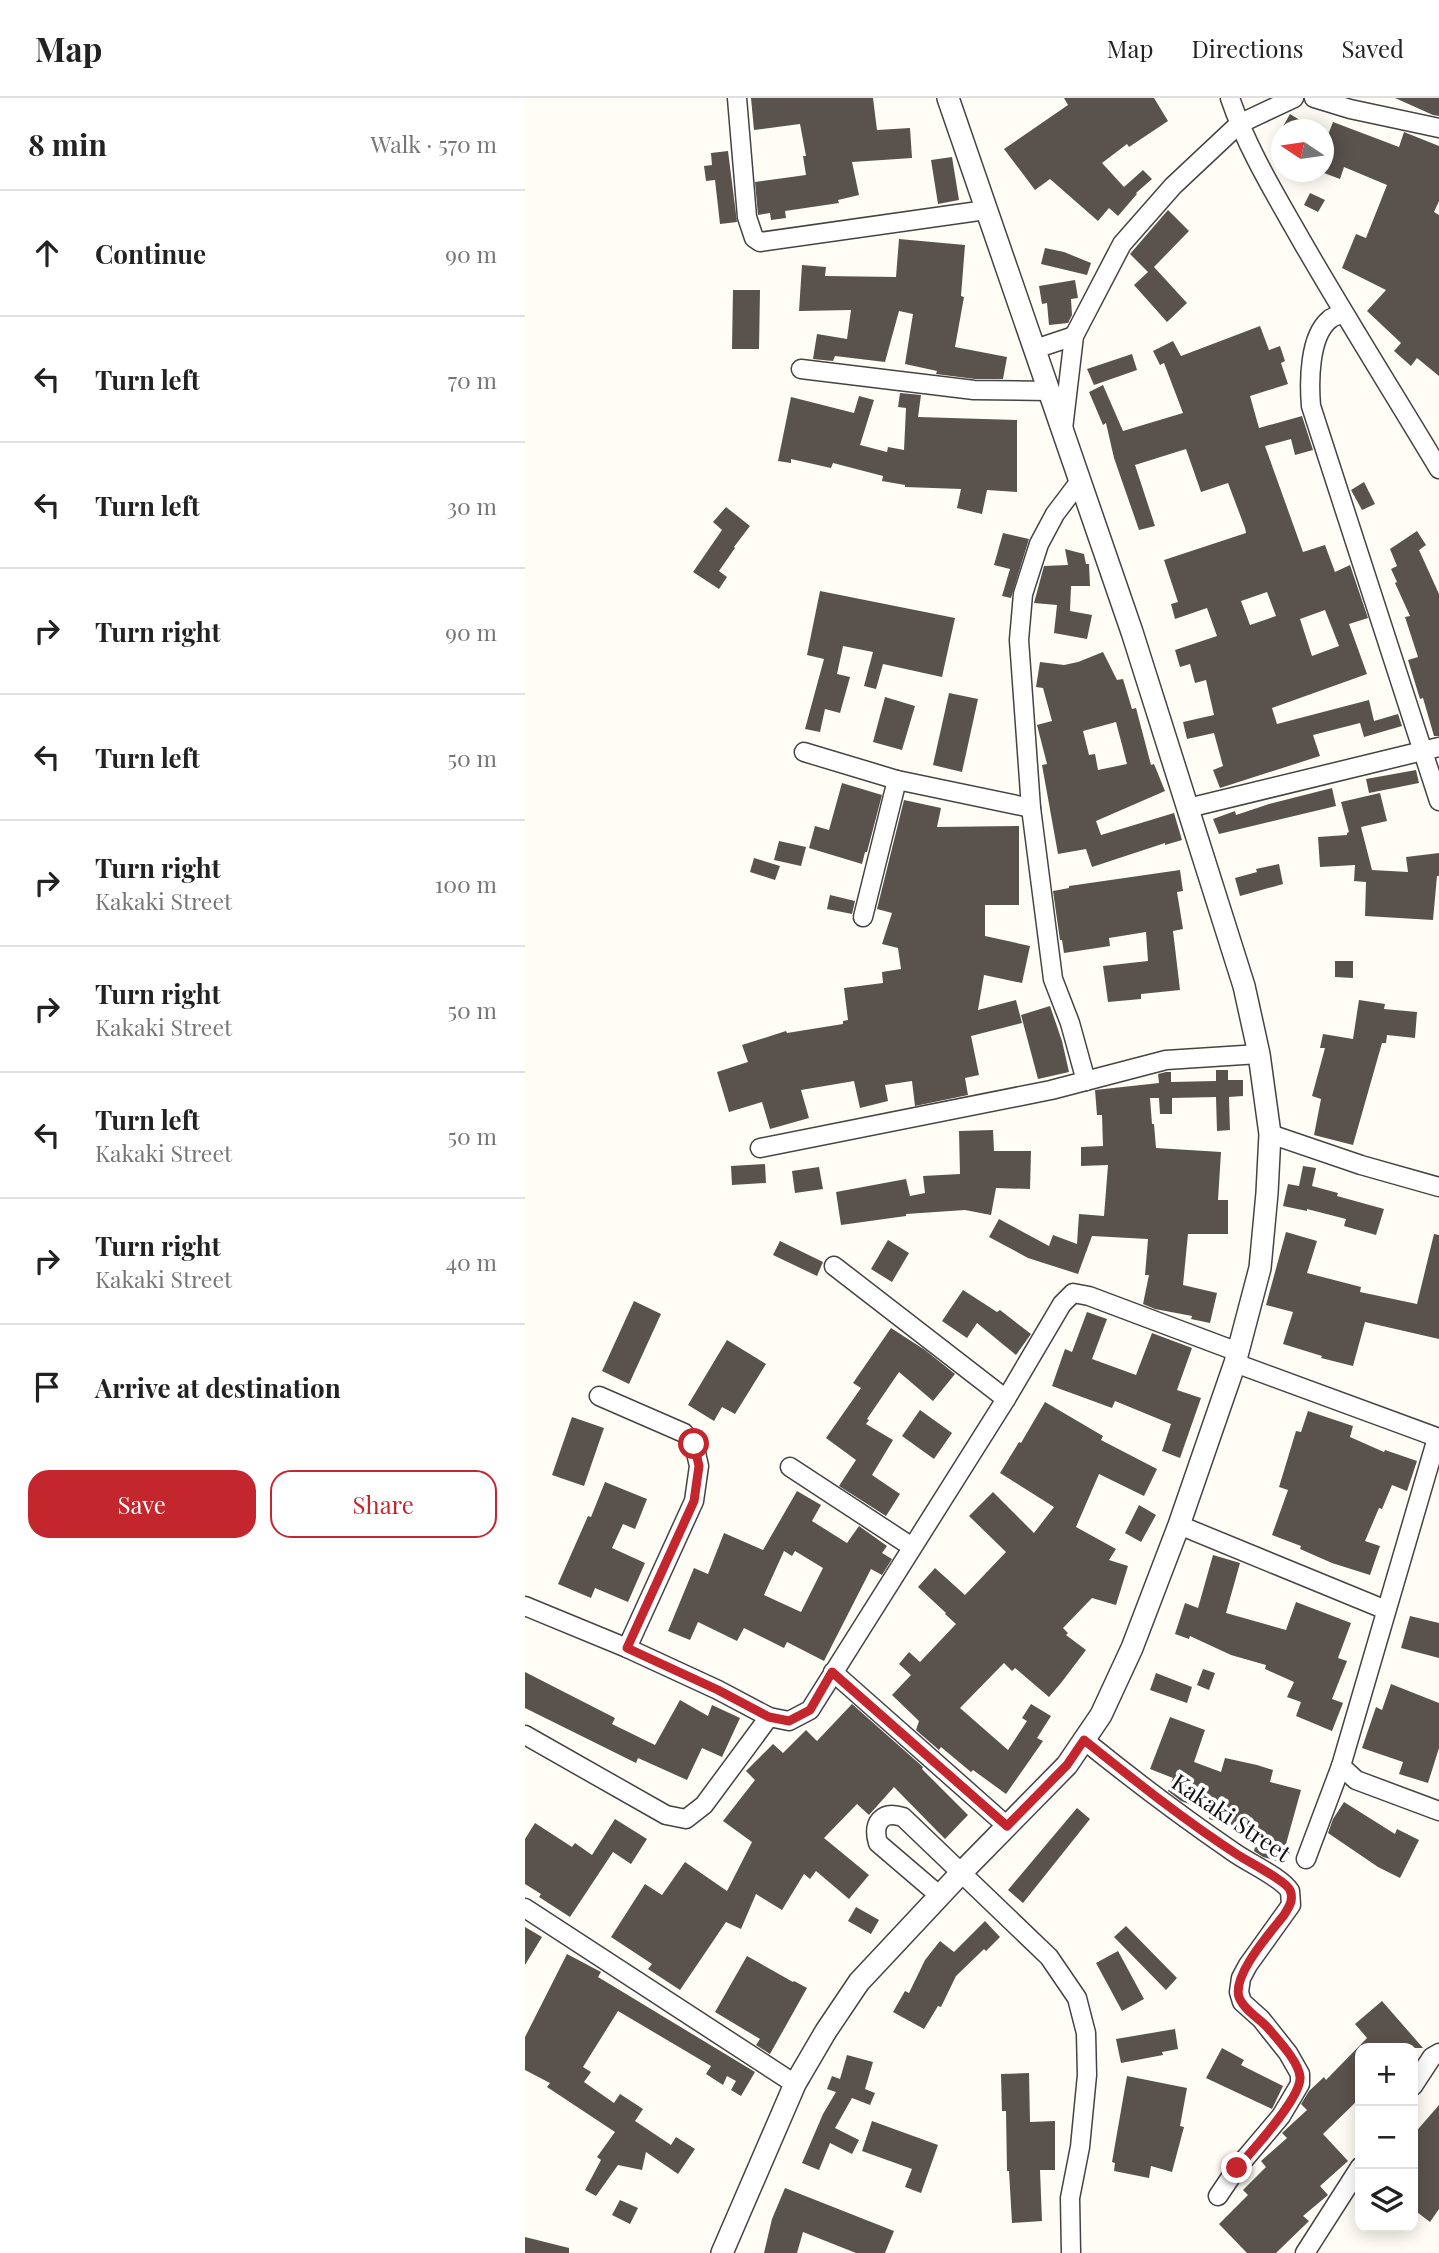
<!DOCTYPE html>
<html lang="en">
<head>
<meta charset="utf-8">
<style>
  body { margin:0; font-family:"Playfair Display",serif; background:#f6f6f6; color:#222 }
  .controls { position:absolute; right:21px; bottom:21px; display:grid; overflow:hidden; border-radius:14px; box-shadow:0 4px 18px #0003 }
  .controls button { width:63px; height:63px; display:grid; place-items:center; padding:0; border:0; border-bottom:2px solid #e0e0e0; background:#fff; color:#222; font:35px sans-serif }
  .compass { position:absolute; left:746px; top:21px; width:63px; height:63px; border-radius:50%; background:#fff; box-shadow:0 4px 18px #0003; rotate:283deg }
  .stop { position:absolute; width:21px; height:21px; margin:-16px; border:5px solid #c4262e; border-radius:50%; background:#fff }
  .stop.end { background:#c4262e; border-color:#fff; box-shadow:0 2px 7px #0008 }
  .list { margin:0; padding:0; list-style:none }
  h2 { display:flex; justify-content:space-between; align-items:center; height:91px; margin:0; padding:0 28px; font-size:30px }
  h2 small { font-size:23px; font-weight:400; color:#767676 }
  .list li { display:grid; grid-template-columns:46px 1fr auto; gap:21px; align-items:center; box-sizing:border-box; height:126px; padding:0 28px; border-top:2px solid #e0e0e0 }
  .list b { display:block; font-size:26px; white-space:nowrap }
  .list p { margin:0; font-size:23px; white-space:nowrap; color:#767676 }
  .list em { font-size:23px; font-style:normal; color:#767676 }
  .actions { display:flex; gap:14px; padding:21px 28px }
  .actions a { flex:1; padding:16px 0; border:2px solid #c4262e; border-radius:21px; text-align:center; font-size:24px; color:#c4262e }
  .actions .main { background:#c4262e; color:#fff }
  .icon { flex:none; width:38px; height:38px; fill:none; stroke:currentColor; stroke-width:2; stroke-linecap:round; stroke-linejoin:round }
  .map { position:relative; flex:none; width:914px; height:2155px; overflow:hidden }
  header { display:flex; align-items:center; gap:42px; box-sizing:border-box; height:98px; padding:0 35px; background:#fff; border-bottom:2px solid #e0e0e0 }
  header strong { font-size:33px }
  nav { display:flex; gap:38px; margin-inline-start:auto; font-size:24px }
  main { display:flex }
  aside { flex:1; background:#fff }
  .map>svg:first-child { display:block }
  .building { fill:#5a524d; fill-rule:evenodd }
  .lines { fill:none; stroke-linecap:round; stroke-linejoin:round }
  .minor-casing { stroke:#444; stroke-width:21 }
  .tertiary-casing { stroke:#444; stroke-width:24 }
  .minor { stroke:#fff; stroke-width:18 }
  .tertiary { stroke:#fff; stroke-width:21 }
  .route { stroke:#c4262e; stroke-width:9 }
  .labels { text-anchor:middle; stroke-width:7; stroke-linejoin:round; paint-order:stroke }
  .street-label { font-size:23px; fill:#111; stroke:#fff }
</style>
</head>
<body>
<header>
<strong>Map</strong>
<nav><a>Map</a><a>Directions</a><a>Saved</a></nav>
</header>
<main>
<aside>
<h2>8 min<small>Walk · 570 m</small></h2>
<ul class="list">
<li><svg class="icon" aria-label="ahead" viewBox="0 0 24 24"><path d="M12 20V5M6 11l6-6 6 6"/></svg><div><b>Continue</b></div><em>90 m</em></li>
<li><svg class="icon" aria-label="left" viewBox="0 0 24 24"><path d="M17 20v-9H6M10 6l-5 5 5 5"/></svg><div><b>Turn left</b></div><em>70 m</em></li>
<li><svg class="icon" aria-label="left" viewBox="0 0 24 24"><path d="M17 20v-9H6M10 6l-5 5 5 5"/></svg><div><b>Turn left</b></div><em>30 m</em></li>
<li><svg class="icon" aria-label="right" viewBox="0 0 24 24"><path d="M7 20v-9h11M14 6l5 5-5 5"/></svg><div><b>Turn right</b></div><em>90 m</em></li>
<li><svg class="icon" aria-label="left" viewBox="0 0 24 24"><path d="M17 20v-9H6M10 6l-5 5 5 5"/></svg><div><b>Turn left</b></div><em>50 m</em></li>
<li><svg class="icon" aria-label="right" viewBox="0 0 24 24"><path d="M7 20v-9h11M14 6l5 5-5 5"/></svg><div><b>Turn right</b><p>Kakaki Street</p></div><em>100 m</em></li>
<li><svg class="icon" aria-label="right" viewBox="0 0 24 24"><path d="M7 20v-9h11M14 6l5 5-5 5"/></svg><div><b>Turn right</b><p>Kakaki Street</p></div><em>50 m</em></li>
<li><svg class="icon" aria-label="left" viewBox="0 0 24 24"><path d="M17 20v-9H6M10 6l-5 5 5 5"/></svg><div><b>Turn left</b><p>Kakaki Street</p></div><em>50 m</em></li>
<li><svg class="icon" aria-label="right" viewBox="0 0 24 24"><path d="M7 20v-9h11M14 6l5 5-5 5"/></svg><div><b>Turn right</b><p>Kakaki Street</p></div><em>40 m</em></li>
<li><svg class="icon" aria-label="arrive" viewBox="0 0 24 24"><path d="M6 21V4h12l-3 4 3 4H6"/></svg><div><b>Arrive at destination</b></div></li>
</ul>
<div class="actions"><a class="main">Save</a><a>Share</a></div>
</aside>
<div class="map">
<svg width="914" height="2155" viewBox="0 0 914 2155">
  <rect width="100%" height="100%" fill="#fffdf5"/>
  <g class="building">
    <polygon points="226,0 348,0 352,32 385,30 387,60 327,64 334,97 313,102 314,105 260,113 261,120 246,122 245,115 233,117 230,84 281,77 278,58 281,58 275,26 229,32"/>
    <polygon points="539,0 629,0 643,23 604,49 602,46 577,65 599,89 618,72 627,81 611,95 612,96 593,118 584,110 573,123 525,81 510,92 479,51 543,7"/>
    <polygon points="870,0 914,0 914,18 908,17"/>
    <polygon points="765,16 791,32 756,32"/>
    <polygon points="808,24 874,49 879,34 914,48 914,103 909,114 914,117 914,278 892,260 886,268 869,253 876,245 842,213 861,192 817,170 831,136 841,140 862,87 819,69 815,81 799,75 799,47"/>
    <polygon points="203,53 212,124 195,126 190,82 181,83 179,68 187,67 186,55"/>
    <polygon points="427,59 434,102 413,106 406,62"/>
    <polygon points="785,95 800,102 793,114 779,107"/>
    <polygon points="643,112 664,133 629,169 662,205 642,224 609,187 623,174 605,156"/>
    <polygon points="374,141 440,147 436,198 439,199 430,249 482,259 478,281 450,281 411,276 412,273 380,266 388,216 374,213 360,264 310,258 308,263 288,261 292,236 322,241 326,212 274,213 277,167 301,169 300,178 371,179"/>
    <polygon points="520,150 539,154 566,165 562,177 516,166"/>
    <polygon points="550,182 553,200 546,201 547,217 543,225 524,227 522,205 517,206 514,188"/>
    <polygon points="208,192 235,192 234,251 207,251"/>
    <path d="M735 228 744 252 755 248 760 263 756 265 763 286 725 298 734 330 777 318 788 352 770 357 766 341 740 348 778 454 800 447 810 474 825 467 843 520 824 526 842 576 747 610 752 626 844 602 849 623 873 616 877 628 839 639 835 625 788 637 795 658 695 690 688 672 698 668 689 635 662 641 658 624 689 617 681 582 670 585 665 566 655 569 650 552 692 538 682 510 650 521 646 506 653 504 639 462 721 435 720 430 703 385 676 394 661 351 610 367 630 428 614 432 589 360 581 325 578 327 564 294 578 287 598 333 658 315 639 265 635 267 628 253 648 243 656 258ZM742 494 751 518 725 527 716 503ZM800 512 814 548 787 558 775 521Z"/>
    <polygon points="607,256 612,272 569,287 562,271"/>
    <polygon points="375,295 396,297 393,319 492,322 492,394 462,392 457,416 432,410 436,391 380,389 380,387 357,383 358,378 308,365 306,370 266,361 266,365 253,363 266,299 329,315 334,298 349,302 335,347 362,354 363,349 379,352 381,310 373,309"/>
    <polygon points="839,384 850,406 837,412 826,392"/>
    <polygon points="201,409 225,428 209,449 210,450 194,473 202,479 194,491 168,474 197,432 188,424"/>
    <polygon points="892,433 901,447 894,452 914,496 914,638 909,638 898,600 895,601 883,562 893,559 880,519 885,518 870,485 872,484 866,471 872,468 865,451"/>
    <polygon points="478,435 504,441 486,500 477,498 485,471 469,467"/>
    <polygon points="540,451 559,456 561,466 564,466 565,488 546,488 545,513 567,517 562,541 529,535 532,507 509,505 519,468 543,467"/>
    <polygon points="295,493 430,520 417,579 358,566 351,591 339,588 348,554 318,548 312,576 325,579 315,615 300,611 295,634 280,631 299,561 282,557"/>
    <path d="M578 554 592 582 598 581 607 611 611 610 626 667 629 666 640 693 571 723 576 737 649 715 657 742 640 747V745L567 769 561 751 533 756 517 667 522 666 512 627 527 623 518 590 511 589 515 564 539 567 553 564ZM591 624 602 666 573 672 570 656 564 657 558 633Z"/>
    <polygon points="424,595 453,601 437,674 408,667"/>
    <polygon points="360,599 390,608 377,652 348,644"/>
    <polygon points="891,672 894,685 844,695 841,681"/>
    <polygon points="317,685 357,697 342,754 340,754 337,766 284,750 290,728 304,732"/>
    <polygon points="807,690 811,708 694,736 688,721 710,713 711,717 744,706"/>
    <polygon points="855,695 862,723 836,729 847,772 883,774 881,759 914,755 914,778 912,778 908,822 840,818 841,784 829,783 830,767 795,769 793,739 822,737 822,735 824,734 816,704"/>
    <polygon points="379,702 416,710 412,729 494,728 494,807 460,807 460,838 505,848 497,885 459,877 453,912 491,902 497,925 446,938 454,977 440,980 443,997 390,1008 387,983 360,987 363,1003 335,1010 329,983 276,992 284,1020 245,1031 237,1004 204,1014 192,974 223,964 217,947 261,933 262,935 318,926 318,923 323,922 319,890 358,885 357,874 376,871 373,850 357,846 367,815 352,811"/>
    <polygon points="254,743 281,749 276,768 249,762"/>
    <polygon points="229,760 255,768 250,782 225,774"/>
    <polygon points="754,766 758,786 715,798 710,780 732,774 731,771"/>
    <polygon points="655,772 658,793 652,794 658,831 648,833 655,892 616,896 616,901 583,904 578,868 623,863 621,834 584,840 585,848 539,855 537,842 535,842 528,793 544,790 544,788"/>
    <polygon points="305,797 330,803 327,816 302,811"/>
    <polygon points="810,863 828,863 828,880 810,879"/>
    <polygon points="834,902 860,906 859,911 892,914 890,940 862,937 861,945 857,945 828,1047 789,1037 796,1001 787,998 800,950 795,950 798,936 828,941"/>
    <polygon points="525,908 537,943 544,974 513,981 496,917"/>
    <polygon points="691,972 703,972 703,982 718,982 718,998 704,999 705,1032 692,1033 691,999 647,1000 647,1016 635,1016 634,1000 625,1000 627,1026 629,1026 631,1050 696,1054 693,1102 703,1102 703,1136 663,1136 658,1187 692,1195 685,1225 666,1221 667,1218 630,1211 618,1206 624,1177 620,1177 623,1141 567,1138 553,1176 503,1160 464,1139 474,1121 524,1148 528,1137 552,1146 554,1116 579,1118 583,1067 556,1068 556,1049 578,1048 577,1017 572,1017 570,992 634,985 633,976 641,974 646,974 646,984 691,983"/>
    <polygon points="468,1032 469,1053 506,1053 505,1091 471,1090 466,1117 440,1112 381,1116 381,1118 316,1127 311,1094 381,1081 385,1098 400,1095 398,1078 435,1076 434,1033"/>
    <polygon points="240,1066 241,1085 207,1087 206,1068"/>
    <polygon points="778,1068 791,1070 787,1088 813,1095 812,1098 859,1111 851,1137 819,1128 821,1121 782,1111 782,1113 758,1108 763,1086 774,1088"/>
    <polygon points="294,1069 298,1091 270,1095 267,1073"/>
    <polygon points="761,1134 792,1143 782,1175 836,1189 835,1194 892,1206 909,1136 914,1137 914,1241 840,1224 828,1268 796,1260 797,1258 758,1246 768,1214 741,1207"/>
    <polygon points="363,1142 384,1155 367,1184 346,1171"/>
    <polygon points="255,1143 298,1164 292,1178 248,1157"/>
    <polygon points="438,1192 472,1214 475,1212 506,1236 491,1257 452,1225 442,1240 417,1223"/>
    <polygon points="109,1203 136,1216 104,1286 77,1273"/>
    <polygon points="562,1214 582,1221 567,1261 611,1277 627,1235 667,1250 652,1292 676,1300 655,1360 637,1353 646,1326 590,1303 587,1310 527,1288 540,1251 547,1254"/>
    <polygon points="366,1230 400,1252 430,1276 408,1303 374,1274 342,1321 344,1322 341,1326 368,1342 347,1377 375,1396 361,1418 314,1388 331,1362 301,1340 336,1290 328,1285"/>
    <polygon points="202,1242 241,1266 210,1316 197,1309 189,1323 163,1307"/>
    <polygon points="520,1304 578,1338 576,1342 632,1371 619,1398 574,1376 551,1429 591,1451 584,1462 603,1468 591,1507 567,1500 538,1530 543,1535 541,1537 561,1552 536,1585 524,1599 490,1570 487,1573 479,1565 435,1610 483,1652 502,1623 497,1620 506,1606 526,1618 512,1640 518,1643 481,1696 448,1672 446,1674 416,1649 414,1652 391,1632 394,1623 367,1597 386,1577 374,1566 384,1554 395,1564 431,1526 420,1516 421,1515 393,1489 410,1470 440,1497 481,1454 444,1418 468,1394 509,1435 529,1409 475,1375 494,1344 496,1345"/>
    <polygon points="395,1312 427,1335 409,1361 377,1338"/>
    <polygon points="783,1313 828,1328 825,1339 859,1354 860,1352 892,1363 882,1393 867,1387 857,1411 854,1410 840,1443 855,1448 845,1477 807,1465 775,1451 776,1448 747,1437 763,1392 754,1389 771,1333 776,1334"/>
    <polygon points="47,1319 79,1330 59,1388 27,1377"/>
    <polygon points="80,1384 122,1401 110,1431 98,1426 87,1450 120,1465 103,1504 70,1490 66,1500 33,1486 63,1418 66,1419"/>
    <path d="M272 1393 296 1407 287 1423 322 1445 334 1428 362 1448 357 1455 367 1461 357 1477 346 1471 299 1563 262 1544 259 1550 219 1530 212 1543 173 1524 165 1542 143 1533 169 1470 183 1476 199 1435 238 1452ZM259 1453 267 1458 270 1453 298 1470 276 1514 239 1497Z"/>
    <polygon points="614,1407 631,1417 616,1444 600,1435"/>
    <polygon points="688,1457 715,1465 701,1515 761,1532 771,1504 826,1525 813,1560 822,1563 807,1601 818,1605 807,1633 771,1618 776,1604 762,1599 769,1584 740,1571 741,1567 706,1557 665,1538 664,1541 650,1536 660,1505 673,1510"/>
    <polygon points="885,1518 914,1525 914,1560 876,1550"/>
    <polygon points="678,1571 690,1575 684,1592 672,1587"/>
    <polygon points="0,1574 90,1620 87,1626 130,1647 155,1602 183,1618 187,1607 215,1620 197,1659 177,1650 162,1682 113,1660 111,1665 0,1610"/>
    <polygon points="631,1575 667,1589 662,1605 625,1592"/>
    <polygon points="866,1586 914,1605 914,1650 903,1685 874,1676 878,1664 837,1650 851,1609 857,1612"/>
    <polygon points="327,1606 398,1669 397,1671 443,1717 420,1741 369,1689 344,1717 332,1706 299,1740 344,1777 324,1801 291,1773 285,1781 279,1776 257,1812 231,1796 216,1831 201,1824 155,1892 123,1871 127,1866 86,1839 120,1786 137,1797 160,1764 202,1793 227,1744 198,1723 230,1682 221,1673 248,1646 258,1655 281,1632 292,1643"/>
    <polygon points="645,1619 680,1632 669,1664 696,1674 700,1660 732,1667 748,1672 745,1684 776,1692 756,1764 738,1759 729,1753 734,1734 684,1721 686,1714 656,1703 643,1693 648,1680 625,1671"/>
    <polygon points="819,1704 870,1736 872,1731 894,1742 875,1780 853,1769 803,1735 808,1721"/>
    <polygon points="552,1710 565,1721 498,1805 483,1792"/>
    <polygon points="90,1721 122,1741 106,1766 88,1754 45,1819 14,1799 16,1796 0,1786 0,1741 10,1725 47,1749 50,1745 67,1757"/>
    <polygon points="331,1809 354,1822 346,1836 323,1823"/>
    <polygon points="460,1823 475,1839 461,1853 459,1851 431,1878 416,1909 413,1908 399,1931 368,1914 380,1893 384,1895 400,1862 415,1843 429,1854"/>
    <polygon points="601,1828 652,1880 641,1892 589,1839"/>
    <polygon points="0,1829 17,1839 0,1867"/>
    <polygon points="593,1853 619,1901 597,1913 571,1865"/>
    <polygon points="42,1856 76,1874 73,1879 230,1974 216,1998 206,1992 211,1983 202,1978 198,1987 181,1976 186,1968 93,1913 58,1969 66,1974 59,1984 89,2005 95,1996 118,2011 110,2023 146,2047 151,2039 170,2051 153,2076 121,2054 117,2072 93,2067 71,2098 60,2092 76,2062 72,2059 90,2034 22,1989 25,1985 0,1972 0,1939"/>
    <polygon points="222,1858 268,1884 269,1883 282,1890 245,1956 231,1947 235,1941 190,1914"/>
    <polygon points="857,1903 898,1950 835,1950 835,2000 798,2036 823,2063 795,2088 803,2097 778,2118 784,2123 751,2155 722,2155 694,2126 723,2097 718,2092 741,2069 736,2063 762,2040 757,2035 782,2012 776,2006 784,1993 799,1979 801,1982 842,1940 830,1926"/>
    <polygon points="650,1931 653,1951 637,1954 638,1957 596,1965 591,1941"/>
    <polygon points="697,1950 719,1962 716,1967 758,1988 747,2011 681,1980"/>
    <polygon points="322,1957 348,1964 340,1991 350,1995 345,2007 327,2000 310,2030 334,2042 327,2056 305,2045 294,2072 277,2065 298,2016 311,1994 302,1991 307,1978 315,1981"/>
    <polygon points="504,1975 505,2024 530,2023 530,2072 515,2072 517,2123 487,2125 484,2073 482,2073 481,2013 477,2013 476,1976"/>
    <polygon points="602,1978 662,1990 655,2028 659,2029 647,2074 626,2068 624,2080 589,2073 590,2065 587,2064"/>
    <polygon points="914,2007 914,2111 905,2124 888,2111 888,2037"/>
    <polygon points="347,2023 413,2047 396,2095 380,2089 387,2071 337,2053"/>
    <polygon points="260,2090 369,2133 360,2155 331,2155 278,2134 272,2155 239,2155 247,2121"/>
    <polygon points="95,2102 113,2110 105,2126 87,2117"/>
    <polygon points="0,2139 44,2150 44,2155 0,2155"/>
  </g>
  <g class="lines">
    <defs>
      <g id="minor">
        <polyline points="212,0 222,119 229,140 235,144 461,112"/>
        <path d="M705 0C723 53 752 99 779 147 823 223 869 296 914 371"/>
        <polyline points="789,0 825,11 914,30"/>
        <path d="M819 216C813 217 808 218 804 222 784 239 784 284 786 308L914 703"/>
        <polyline points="510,251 549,238"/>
        <polyline points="276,271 449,292 525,293"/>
        <polyline points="538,331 549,238 597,146 648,88 714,26 769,0"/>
        <polyline points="555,383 530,416 514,446 498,496 494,542 506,710 528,881 545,925 561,983"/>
        <polyline points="279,654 372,682 506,710"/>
        <polyline points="663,710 914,649"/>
        <polyline points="338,819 372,682"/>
        <polyline points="745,1036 836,1067 914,1089"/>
        <polyline points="235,1050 526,992 641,962 734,956"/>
        <polyline points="309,1168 481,1301"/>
        <polyline points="710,1265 914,1340"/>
        <polyline points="74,1298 159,1335 169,1346 174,1368 169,1403 102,1550"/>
        <polyline points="912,1340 816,1668 831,1682 914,1713"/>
        <polyline points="265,1369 387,1449"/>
        <polyline points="654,1427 861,1512"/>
        <polyline points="0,1508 102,1550 193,1592 244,1619 264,1623 285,1612 481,1301 537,1206 548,1195 564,1198 713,1254"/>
        <polyline points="308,1574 482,1728"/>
        <polyline points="0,1637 141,1717 161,1721 179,1707 244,1619"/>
        <path d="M559 1642C607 1681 656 1718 707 1753 723 1765 755 1778 765 1793L766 1807 723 1867 716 1880 714 1894 717 1904 736 1921 763 1955 775 1976V1986L756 2018 712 2070 693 2098"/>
        <polyline points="781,1761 816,1668"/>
        <path d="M415 1798 353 1745C347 1725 357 1712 378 1719L524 1859 552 1900 561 1935 562 1977 555 2049 545 2100 546 2155"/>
        <polyline points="0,1810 270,1986"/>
        <polyline points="888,1988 907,1959 914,1955"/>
        <polyline points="780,2155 835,2069"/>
      </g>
      <polyline id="tertiary" points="197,2155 270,1986 301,1933 334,1884 437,1774 542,1667 576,1617 607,1550 654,1427 710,1265 735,1170 742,1095 745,1036 734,956 719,888 607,534 423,0"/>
    </defs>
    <use href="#minor" class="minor-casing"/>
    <use href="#tertiary" class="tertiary-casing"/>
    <use href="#minor" class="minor"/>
    <use href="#tertiary" class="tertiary"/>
  </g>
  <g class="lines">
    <path class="route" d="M169 1346 174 1368 169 1403 102 1550 193 1592 244 1619 264 1623 285 1612 307 1574 482 1728 542 1667 559 1642C609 1682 659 1722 713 1757 724 1764 761 1783 765 1792 769 1802 764 1809 759 1817 746 1834 707 1877 714 1899 718 1911 735 1921 743 1930 753 1942 774 1964 775 1979 777 1999 727 2053 712 2070"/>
  </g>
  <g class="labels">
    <g class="street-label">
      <text transform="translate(706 1720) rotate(34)" y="8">Kakaki Street</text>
    </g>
  </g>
</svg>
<div class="controls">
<button>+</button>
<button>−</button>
<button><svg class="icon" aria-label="layers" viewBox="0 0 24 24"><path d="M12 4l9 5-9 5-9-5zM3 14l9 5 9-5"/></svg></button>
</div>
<svg class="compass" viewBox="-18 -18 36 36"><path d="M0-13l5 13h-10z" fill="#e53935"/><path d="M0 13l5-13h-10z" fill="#767676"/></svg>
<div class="stop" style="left:169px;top:1346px"></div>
<div class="stop end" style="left:712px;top:2070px"></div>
</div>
</main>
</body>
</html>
